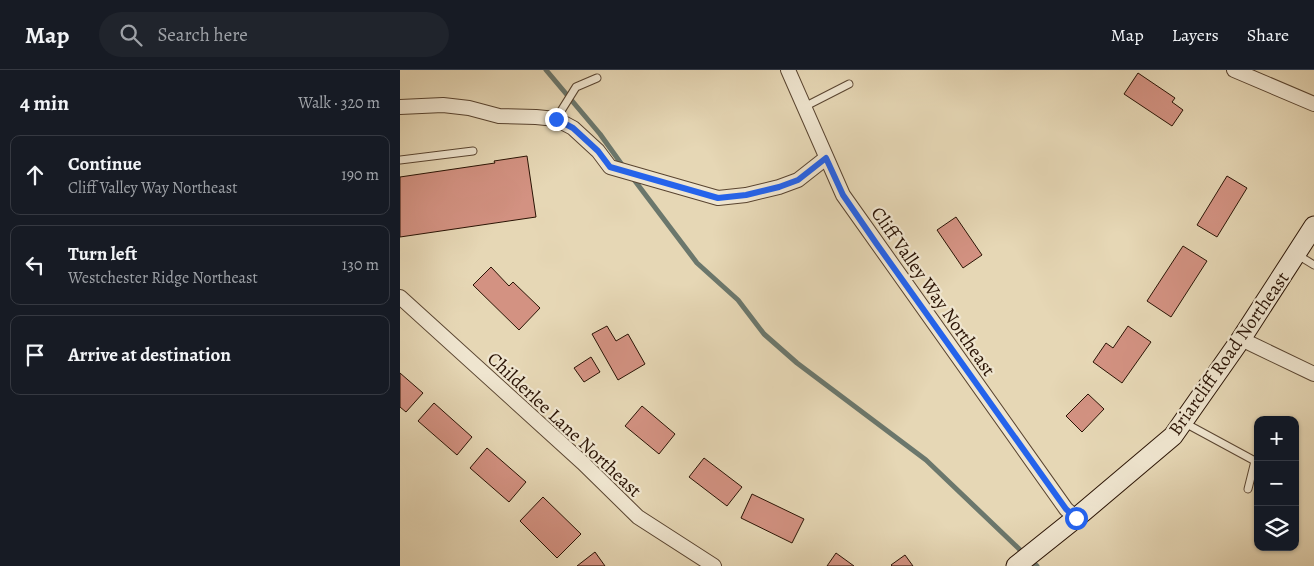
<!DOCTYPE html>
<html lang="en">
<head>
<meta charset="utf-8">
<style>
  body { margin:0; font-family:Alegreya,serif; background:#20242c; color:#f1f3f6 }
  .controls { position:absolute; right:15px; bottom:15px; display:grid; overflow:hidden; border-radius:10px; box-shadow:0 1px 4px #0004 }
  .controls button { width:45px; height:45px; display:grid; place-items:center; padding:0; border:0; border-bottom:1px solid #363941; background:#171b24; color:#f1f3f6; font:25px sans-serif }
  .stop { position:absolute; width:15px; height:15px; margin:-11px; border:4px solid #2563eb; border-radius:50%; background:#fff }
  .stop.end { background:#2563eb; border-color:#fff; box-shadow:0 1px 5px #0008 }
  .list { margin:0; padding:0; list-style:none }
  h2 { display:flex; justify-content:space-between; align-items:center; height:65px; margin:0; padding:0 20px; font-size:21px }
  h2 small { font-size:16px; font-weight:400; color:#9ea1a6 }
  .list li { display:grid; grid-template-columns:32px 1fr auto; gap:15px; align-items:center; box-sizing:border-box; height:80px; margin:0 10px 10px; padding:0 10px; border:1px solid #363941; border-radius:10px }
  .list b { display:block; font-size:19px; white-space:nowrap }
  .list p { margin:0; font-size:16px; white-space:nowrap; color:#9ea1a6 }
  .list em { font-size:16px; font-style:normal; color:#9ea1a6 }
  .icon { flex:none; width:28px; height:28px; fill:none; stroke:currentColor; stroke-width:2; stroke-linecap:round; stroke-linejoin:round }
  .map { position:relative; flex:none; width:914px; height:496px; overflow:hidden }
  header { display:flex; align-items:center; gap:30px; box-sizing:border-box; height:70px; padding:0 25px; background:#171b24; border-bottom:1px solid #363941 }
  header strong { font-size:24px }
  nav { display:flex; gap:28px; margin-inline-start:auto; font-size:18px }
  .search { width:350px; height:45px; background:#20242c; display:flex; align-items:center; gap:12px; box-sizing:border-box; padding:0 18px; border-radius:28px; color:#9ea1a6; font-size:19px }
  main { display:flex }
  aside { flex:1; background:#171b24 }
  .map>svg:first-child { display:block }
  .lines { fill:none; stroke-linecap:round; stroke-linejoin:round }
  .stream { stroke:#6b776c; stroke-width:5 }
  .building { fill:#d39282; stroke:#2a1304 }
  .service-casing { stroke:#594430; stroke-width:9 }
  .minor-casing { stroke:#594430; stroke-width:16 }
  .secondary-casing { stroke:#2a1304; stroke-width:21 }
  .service { stroke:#efe5cf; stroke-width:7 }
  .minor { stroke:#efe5cf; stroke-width:14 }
  .secondary { stroke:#efe5cf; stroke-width:19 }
  .route { stroke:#2563eb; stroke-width:6 }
  .labels { text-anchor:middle; stroke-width:4.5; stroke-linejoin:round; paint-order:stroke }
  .street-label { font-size:19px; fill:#2a1304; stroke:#efe5cf }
</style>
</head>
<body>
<header>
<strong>Map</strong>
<div class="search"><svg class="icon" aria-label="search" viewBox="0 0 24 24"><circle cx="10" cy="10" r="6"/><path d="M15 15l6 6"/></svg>Search here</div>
<nav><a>Map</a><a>Layers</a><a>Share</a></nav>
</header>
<main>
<aside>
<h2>4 min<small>Walk · 320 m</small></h2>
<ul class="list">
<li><svg class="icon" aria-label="ahead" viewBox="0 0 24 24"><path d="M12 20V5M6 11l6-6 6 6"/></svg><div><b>Continue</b><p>Cliff Valley Way Northeast</p></div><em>190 m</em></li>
<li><svg class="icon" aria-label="left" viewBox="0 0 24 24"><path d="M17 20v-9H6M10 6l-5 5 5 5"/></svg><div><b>Turn left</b><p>Westchester Ridge Northeast</p></div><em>130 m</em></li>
<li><svg class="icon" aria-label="arrive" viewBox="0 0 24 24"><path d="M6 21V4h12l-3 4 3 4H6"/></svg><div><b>Arrive at destination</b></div></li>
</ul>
</aside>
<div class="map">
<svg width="914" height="496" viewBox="0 0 914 496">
  <rect width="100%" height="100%" fill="#e6d7b5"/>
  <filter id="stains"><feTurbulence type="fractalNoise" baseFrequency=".004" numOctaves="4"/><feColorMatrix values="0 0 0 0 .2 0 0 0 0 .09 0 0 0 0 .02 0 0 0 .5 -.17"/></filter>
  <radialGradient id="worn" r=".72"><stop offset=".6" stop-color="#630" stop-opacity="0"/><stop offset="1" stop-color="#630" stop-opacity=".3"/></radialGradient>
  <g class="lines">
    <g class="stream">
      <polyline points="146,0 200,64 225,99"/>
      <polyline points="232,107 297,193 338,230 364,264 397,293 526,390 637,496"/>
    </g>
  </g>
  <g class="building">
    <polygon points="738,3 775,28 772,32 783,40 772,56 724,24"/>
    <polygon points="127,86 136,147 0,167 0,107 95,93 94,91"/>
    <polygon points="827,106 847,118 817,167 797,155"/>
    <polygon points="556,147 582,185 563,198 537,160"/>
    <polygon points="783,176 807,191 771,247 747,231"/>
    <polygon points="91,197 109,216 113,212 140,238 119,260 73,215"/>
    <polygon points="207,256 216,271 228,264 245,294 218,310 192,264"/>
    <polygon points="728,256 751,272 722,313 693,292 706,273 713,278"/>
    <polygon points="191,287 200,302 184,312 174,298"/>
    <polygon points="0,303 23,323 6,342 0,337"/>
    <polygon points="688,324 704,339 682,362 666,346"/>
    <polygon points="34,333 72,367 57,385 18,351"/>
    <polygon points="242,336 275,364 259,384 225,356"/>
    <polygon points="87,378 126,412 109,432 70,398"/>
    <polygon points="304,388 342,417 327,436 289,407"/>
    <polygon points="352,424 404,449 392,473 341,448"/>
    <polygon points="143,427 181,464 157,488 120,451"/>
    <polygon points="195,482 205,496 177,496"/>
    <polygon points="436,483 454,496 427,496"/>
    <polygon points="505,485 513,496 492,496 491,495"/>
  </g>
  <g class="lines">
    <defs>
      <g id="service">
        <polyline points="404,37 449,14"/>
        <polyline points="156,49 176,17 197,8"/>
        <polyline points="0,90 73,81"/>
        <polyline points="896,184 914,195"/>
        <polyline points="783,352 855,391 848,419"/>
      </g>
      <g id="minor">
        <polyline points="388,0 443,125 666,439 676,448"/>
        <polyline points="834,0 914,34"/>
        <polyline points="0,37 43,35 69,38 99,46 136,47 156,49 173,58 198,81 210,97 318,128 346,125 379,117 398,110 426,88"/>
        <polyline points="0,227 183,393 238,447 314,496"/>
        <polyline points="841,269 914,304"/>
      </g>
      <polyline id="secondary" points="616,496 676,448 773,366 841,269 914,156"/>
    </defs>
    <use href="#service" class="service-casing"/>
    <use href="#minor" class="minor-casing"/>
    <use href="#secondary" class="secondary-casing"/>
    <use href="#service" class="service"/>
    <use href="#minor" class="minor"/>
    <use href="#secondary" class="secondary"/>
  </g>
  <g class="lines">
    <polyline class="route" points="156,49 173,58 198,81 210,97 318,128 346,125 379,117 398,110 426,88 443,125 476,173 666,439 676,448"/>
  </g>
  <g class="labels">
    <g class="street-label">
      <text transform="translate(534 221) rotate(55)" y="7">Cliff Valley Way Northeast</text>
      <text transform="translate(828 283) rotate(-55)" y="7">Briarcliff Road Northeast</text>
      <text transform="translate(165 354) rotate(43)" y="7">Childerlee Lane Northeast</text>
    </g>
  </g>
  <rect width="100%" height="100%" filter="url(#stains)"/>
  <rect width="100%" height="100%" fill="url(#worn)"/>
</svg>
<div class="controls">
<button>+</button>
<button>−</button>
<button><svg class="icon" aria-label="layers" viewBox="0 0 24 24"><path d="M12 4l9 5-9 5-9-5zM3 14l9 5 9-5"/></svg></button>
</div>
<div class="stop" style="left:676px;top:448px"></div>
<div class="stop end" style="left:156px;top:49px"></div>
</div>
</main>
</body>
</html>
